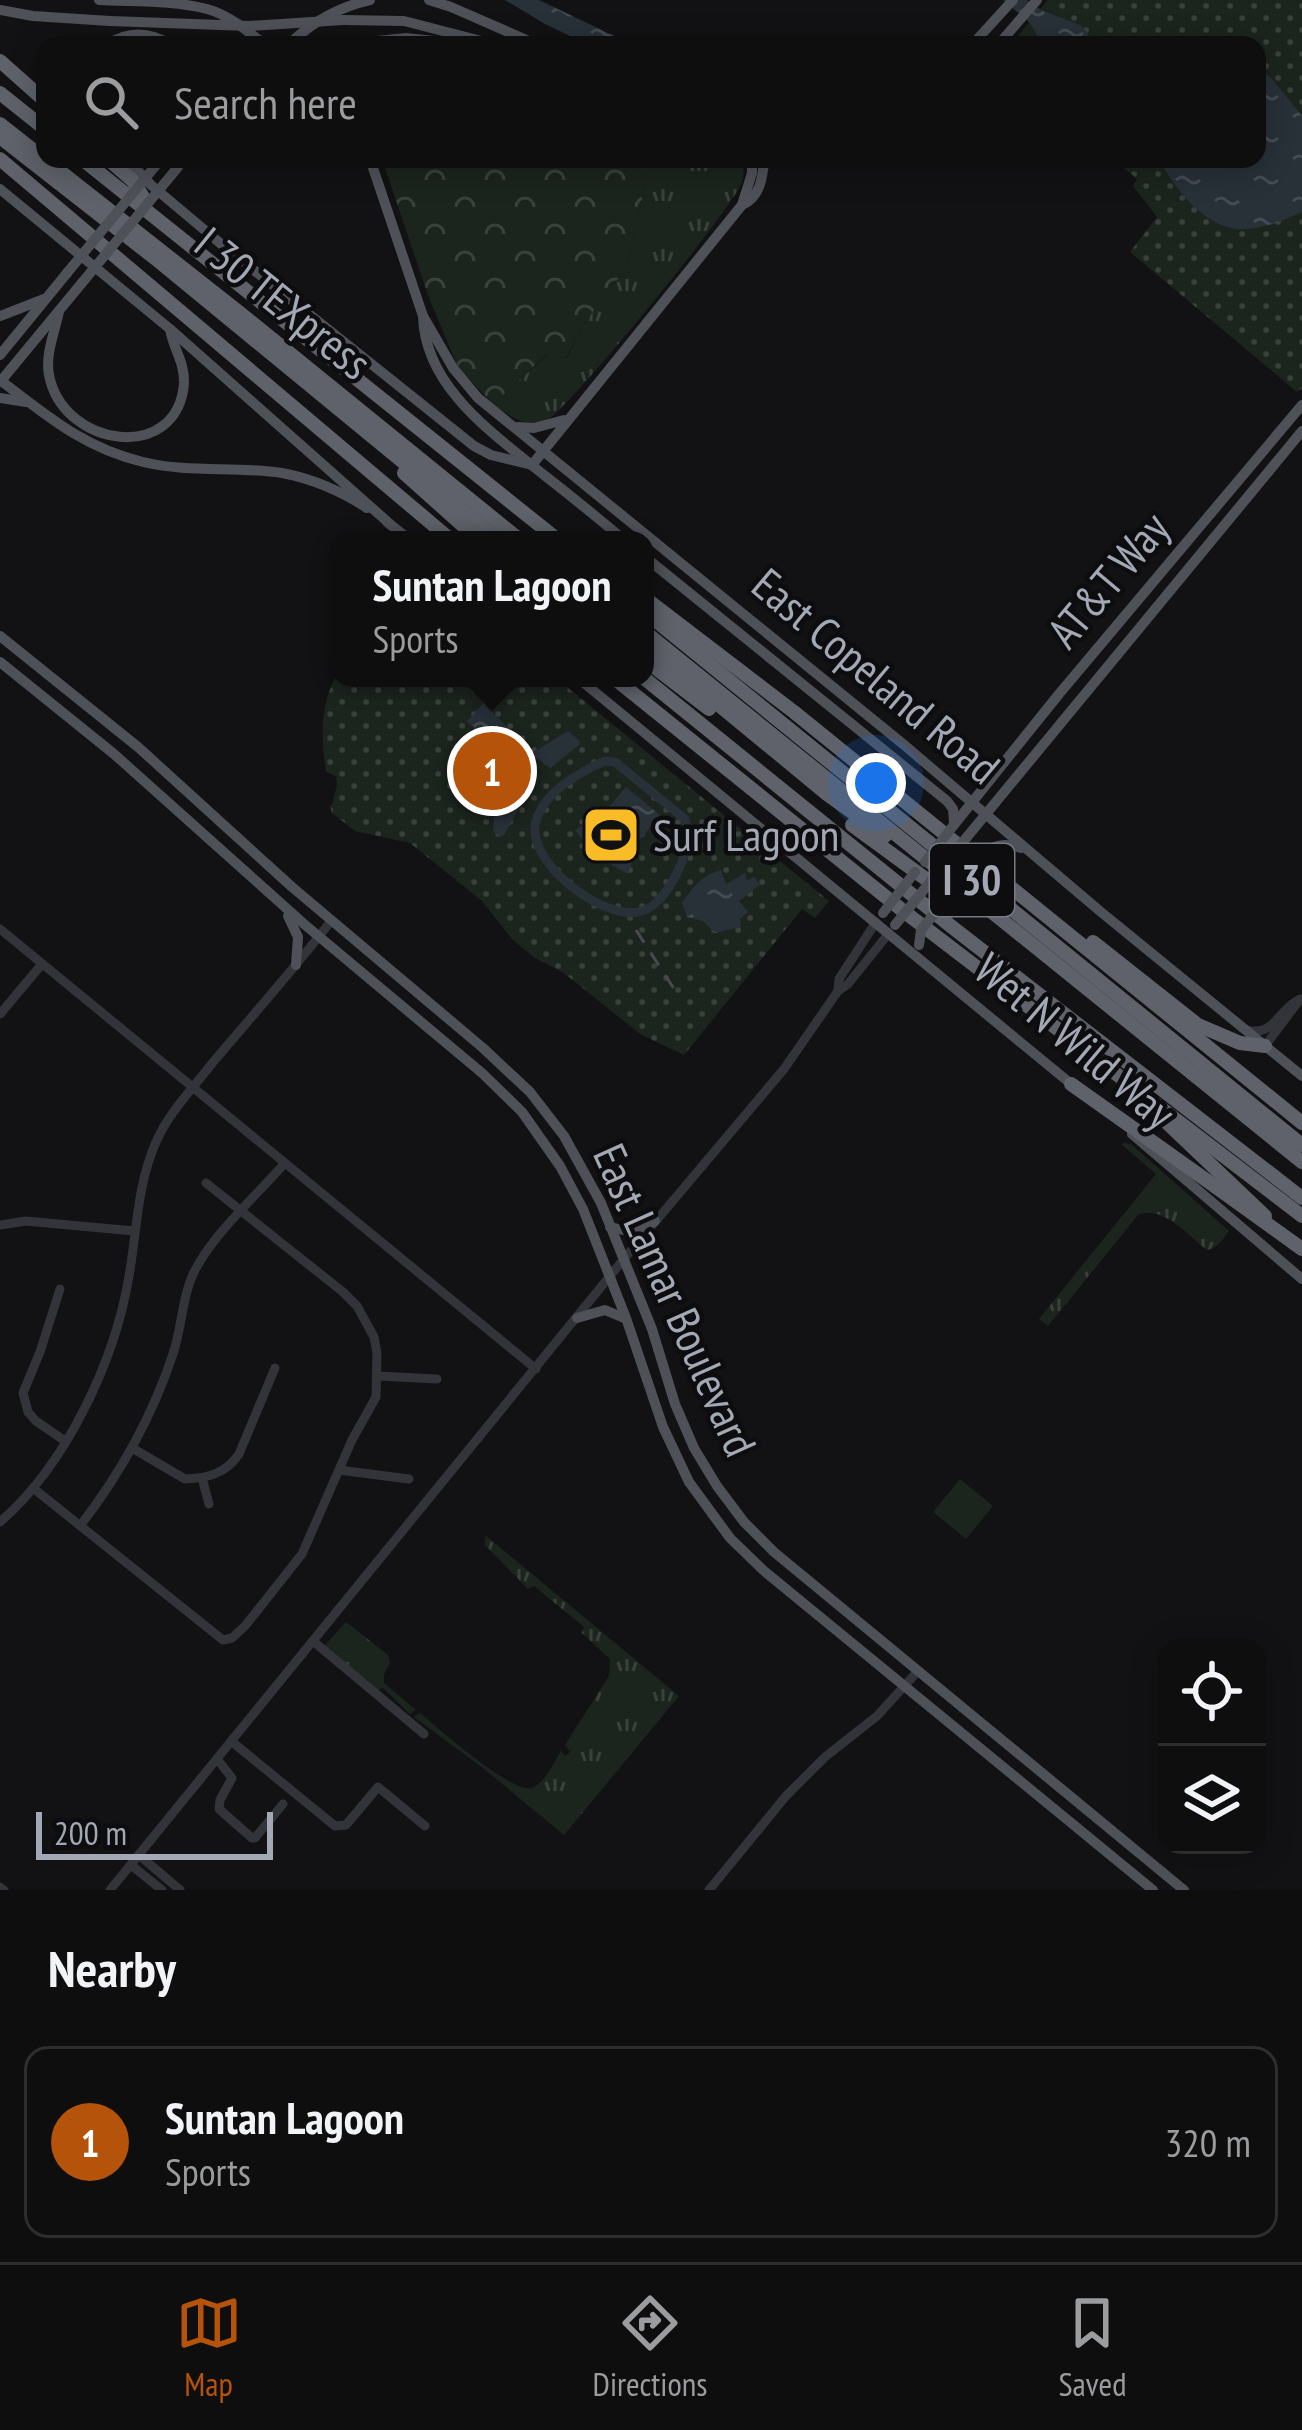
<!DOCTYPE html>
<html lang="en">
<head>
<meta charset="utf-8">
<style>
  body { margin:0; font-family:"PT Sans Narrow",sans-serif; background:#1c1c1d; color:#f1f3f6 }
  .controls { position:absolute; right:36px; bottom:36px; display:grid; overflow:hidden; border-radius:24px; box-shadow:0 6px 30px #0003 }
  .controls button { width:108px; height:108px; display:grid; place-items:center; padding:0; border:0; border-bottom:3px solid #2e2e2f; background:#0e0e0f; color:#f1f3f6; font:60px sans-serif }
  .scale { position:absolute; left:36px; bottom:30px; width:237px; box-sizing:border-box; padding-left:12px; border:6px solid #a3a8b5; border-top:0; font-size:33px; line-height:42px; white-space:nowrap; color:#a3a8b5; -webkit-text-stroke:9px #0d0d0f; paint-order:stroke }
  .you { position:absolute; left:876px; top:783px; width:42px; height:42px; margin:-30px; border:9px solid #fff; border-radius:50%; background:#1a73e8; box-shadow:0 0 0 18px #1a73e833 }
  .badge { display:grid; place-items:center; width:78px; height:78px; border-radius:50%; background:#b45309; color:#fff; font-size:39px; font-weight:700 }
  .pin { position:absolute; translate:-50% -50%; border:6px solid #fff; box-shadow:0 3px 12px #0006 }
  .popup { position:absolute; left:330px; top:531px; width:324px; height:156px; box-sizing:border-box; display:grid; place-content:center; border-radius:24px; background:#0e0e0f; filter:drop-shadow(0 3px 9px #0005); font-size:39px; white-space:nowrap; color:#9b9c9e }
  .popup b { font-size:45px; color:#f1f3f6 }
  .popup::after { content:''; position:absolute; left:50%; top:100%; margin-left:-24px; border:24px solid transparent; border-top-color:#0e0e0f }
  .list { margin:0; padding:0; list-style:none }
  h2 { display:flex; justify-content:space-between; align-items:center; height:156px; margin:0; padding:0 48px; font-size:51px }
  h2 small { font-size:39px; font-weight:400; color:#9b9c9e }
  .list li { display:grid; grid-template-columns:78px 1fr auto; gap:36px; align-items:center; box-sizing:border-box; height:192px; margin:0 24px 24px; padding:0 24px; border:3px solid #2e2e2f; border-radius:24px }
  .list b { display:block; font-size:45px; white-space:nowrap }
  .list p { margin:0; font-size:39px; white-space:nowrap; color:#9b9c9e }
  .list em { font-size:39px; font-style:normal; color:#9b9c9e }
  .icon { flex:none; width:66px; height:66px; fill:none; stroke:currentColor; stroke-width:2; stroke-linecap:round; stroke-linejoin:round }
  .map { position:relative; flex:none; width:1302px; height:1890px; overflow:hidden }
  .search { position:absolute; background:#0e0e0f; box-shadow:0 6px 30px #0003; left:36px; right:36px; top:36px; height:132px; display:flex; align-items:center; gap:30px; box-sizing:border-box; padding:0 42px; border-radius:24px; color:#9b9c9e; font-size:45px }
  .sheet { height:372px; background:#0e0e0f }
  nav { display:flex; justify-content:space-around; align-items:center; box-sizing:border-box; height:168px; border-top:3px solid #2e2e2f; background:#0e0e0f; font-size:33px; color:#9b9c9e }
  nav a { display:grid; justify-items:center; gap:6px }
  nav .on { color:#b45309 }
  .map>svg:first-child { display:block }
  .grass { fill:url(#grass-tufts) }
  .forest { fill:url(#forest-crowns) }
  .park { fill:url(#park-dots) }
  .garden { fill:#1c241e }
  .water { fill:url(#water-ripples) }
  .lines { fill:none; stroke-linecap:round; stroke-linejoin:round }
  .canal { stroke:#283038; stroke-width:9 }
  .minor { stroke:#333439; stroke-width:9 }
  .major { stroke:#4f5158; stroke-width:10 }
  .highway { stroke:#5f626a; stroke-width:14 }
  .rail { stroke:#484a50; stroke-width:3; stroke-dasharray:15 12; stroke-linecap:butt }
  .major-bridge { stroke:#4f5158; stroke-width:10 }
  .highway-bridge { stroke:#5f626a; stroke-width:14 }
  .labels { text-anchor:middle; stroke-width:9; stroke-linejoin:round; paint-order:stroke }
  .shield { fill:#0d0d0f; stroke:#767a83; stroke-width:3 }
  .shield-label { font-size:42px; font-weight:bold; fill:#a3a8b5 }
  .street-label { font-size:45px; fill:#a3a8b5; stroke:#0d0d0f }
  .poi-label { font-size:45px; fill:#a3a8b5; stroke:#0d0d0f; text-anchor:start }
</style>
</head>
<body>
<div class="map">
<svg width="1302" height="1890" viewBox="0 0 1302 1890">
  <defs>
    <pattern id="grass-tufts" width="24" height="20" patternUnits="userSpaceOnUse" patternTransform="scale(3)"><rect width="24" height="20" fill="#1c241e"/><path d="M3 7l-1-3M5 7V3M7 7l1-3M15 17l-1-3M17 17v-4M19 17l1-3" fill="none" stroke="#3a413c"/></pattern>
    <pattern id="forest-crowns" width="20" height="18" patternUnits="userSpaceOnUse" patternTransform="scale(3)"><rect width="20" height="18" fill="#1c241e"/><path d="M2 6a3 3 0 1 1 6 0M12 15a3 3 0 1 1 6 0" fill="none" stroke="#3a413c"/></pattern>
    <pattern id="park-dots" width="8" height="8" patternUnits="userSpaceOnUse" patternTransform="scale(3)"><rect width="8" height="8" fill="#1c241e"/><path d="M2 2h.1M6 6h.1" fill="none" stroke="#3a413c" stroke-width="1.8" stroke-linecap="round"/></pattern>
    <pattern id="water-ripples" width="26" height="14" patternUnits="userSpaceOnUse" patternTransform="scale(3)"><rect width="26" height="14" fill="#283038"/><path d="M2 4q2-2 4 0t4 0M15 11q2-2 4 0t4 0" fill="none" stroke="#444b53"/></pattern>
  </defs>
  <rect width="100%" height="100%" fill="#121214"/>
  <g class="grass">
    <path d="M651 159H741C744 169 745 176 740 186 728 213 565 415 544 422 524 428 509 415 493 404L548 354 567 358 582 326 627 267Z"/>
    <path d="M1125 1143 1131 1144 1229 1231C1222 1240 1218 1248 1207 1250 1188 1235 1163 1205 1138 1215L1048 1326 1039 1319 1156 1174 1121 1144Z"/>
    <path d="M485 1535 679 1696 564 1835 483 1768 414 1717 420 1713C437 1727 511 1793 531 1788 544 1785 554 1762 561 1751L565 1756 562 1759 574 1748 570 1751 565 1745 609 1676 610 1659 581 1632 584 1627 534 1586 528 1589 485 1545Z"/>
    <polygon points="346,1622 388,1655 390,1662 384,1674 384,1683 416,1710 410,1714 382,1687 378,1691 325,1645"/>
  </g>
  <polygon class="forest" points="382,159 651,159 627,267 582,326 566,358 547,354 493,404 458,367 429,298"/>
  <g class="park">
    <polygon points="1048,0 1302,0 1302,388 1297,392 1130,252 1157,217 1133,186 1137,179 1113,159 1257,159 1257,45 1010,45"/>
    <path d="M339 671V678H556L829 901 815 918 802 909 684 1055 640 1034 564 973 535 958 513 940 482 901 410 843 355 831 332 813 330 805H332L337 785 336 776 326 772C321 733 319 705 339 671Z"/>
  </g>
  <polygon class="garden" points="960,1479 993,1506 966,1539 933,1512"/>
  <g class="water">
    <polygon points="505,0 539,0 633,45 589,45 545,24"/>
    <polygon points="1003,0 1027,0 1041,10 1080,25 1089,34 1080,45 1043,45 1030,23"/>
    <path d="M1257 67 1272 79 1302 116V212C1282 221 1259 231 1237 229 1202 225 1174 187 1159 159H1257Z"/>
    <polygon points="483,704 531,749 537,750 568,731 580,741 579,745 550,768 537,758 516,776 506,798 520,806 504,835 500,837 493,831 496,793 464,771 460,760 478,733 467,721"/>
    <polygon points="626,787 660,815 639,841 628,874 594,855 575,830 604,813"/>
    <path d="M721 870 726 884 745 873 747 881 754 877 760 885 739 901 748 912 740 919 741 927 715 933 703 921 687 917 682 903C693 887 702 875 721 870Z"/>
  </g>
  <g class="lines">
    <path class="canal" d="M605 761 615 762 685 819C691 837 685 857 677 873 670 888 655 910 638 912 600 919 525 861 536 821 544 791 580 772 605 761Z"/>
    <g class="minor">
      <polyline points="0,929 536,1369"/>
      <polyline points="838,989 839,979 876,922"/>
      <polyline points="0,1014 42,964"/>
      <path d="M1247 1030C1275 1037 1277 1010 1300 999"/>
      <polyline points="1265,1046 1298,1002"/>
      <polyline points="0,1225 26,1221 134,1231"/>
      <polyline points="60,1289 40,1352 23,1393 28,1412 36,1421 65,1441"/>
      <polyline points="378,1376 437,1379"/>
      <path d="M132 1448 185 1479C207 1478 226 1474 239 1454L275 1368"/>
      <polyline points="339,1470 409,1479"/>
      <polyline points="202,1478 209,1504"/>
      <polyline points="33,1488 223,1640 232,1638 245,1626 302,1554 352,1440 376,1397 377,1353 374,1337 357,1306 343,1292 206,1183"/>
      <path d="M0 1522C66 1465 115 1361 129 1276 137 1231 137 1185 156 1142 169 1112 194 1087 214 1061 253 1015 294 969 331 921"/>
      <path d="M80 1526C121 1473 152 1417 173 1354 182 1327 182 1297 194 1272 213 1234 256 1196 284 1164"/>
      <polyline points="313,1641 424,1734"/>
      <polyline points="231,1741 335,1826 346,1825 378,1787 425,1826"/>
      <polyline points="217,1759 232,1778 220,1800 219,1809 252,1838 255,1838 283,1804"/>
      <polyline points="139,1855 180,1890"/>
      <polyline points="131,1865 162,1890"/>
      <polyline points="0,1887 4,1890"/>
      <polyline points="110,1890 623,1260 784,1069 838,991 848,984 889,933"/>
      <polyline points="709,1890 786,1796 825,1757 877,1716 918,1671"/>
    </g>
    <g class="major">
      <path d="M99 0C134 2 172 0 207 9 229 15 248 31 265 45"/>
      <polyline points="429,0 451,7 538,45"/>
      <polyline points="0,10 33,16 110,21"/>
      <polyline points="343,20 404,21 497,45"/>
      <path d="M106 45C128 31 149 31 171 45"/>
      <path d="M288 45C312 22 338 7 370 0"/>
      <polyline points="338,45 406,38 472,45"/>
      <polyline points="972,45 1013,0"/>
      <polyline points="998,45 1037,0"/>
      <path d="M127 159 151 185 220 243 474 446 491 455 532 465 742 205C760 198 763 177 764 159"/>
      <path d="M370 159 423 316C425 388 494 434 544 475 571 496 598 518 624 540"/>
      <polyline points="0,189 170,329 390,524"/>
      <polyline points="742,205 752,173 752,159"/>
      <path d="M59 311C55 332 45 354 49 375 63 448 178 464 184 383 185 363 173 348 170 329"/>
      <polyline points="0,316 44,299"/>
      <polyline points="423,316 453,368 478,398 903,744 1101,912 1302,1076"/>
      <polyline points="0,355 67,273"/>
      <path d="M0 380C47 416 84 448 143 462 188 473 236 466 282 473 311 478 343 492 367 508"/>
      <polyline points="0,382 81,284"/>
      <polyline points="0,398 26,402"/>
      <polyline points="518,427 534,428 564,420"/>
      <polyline points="387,522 410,540"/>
      <polyline points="645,557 947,801 953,809 954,821"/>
      <polyline points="0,636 138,747 292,887 483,1048 530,1092 564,1136 601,1203 652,1329 675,1404 694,1448 717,1486 744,1522 774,1552 1184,1890"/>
      <polyline points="0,662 114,754 304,924 482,1073 522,1112 560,1166 583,1209 626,1318 663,1427 689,1482 730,1538 763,1570 1153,1890"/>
      <polyline points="578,678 1076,1088"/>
      <polyline points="953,826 1059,694 1302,405"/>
      <polyline points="967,837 1302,431"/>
      <path d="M984 852C997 844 1007 843 1021 848"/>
      <polyline points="288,916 298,937 296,965"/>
      <polyline points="1132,1134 1302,1279"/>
      <polyline points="610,1227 636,1233 655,1221"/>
      <polyline points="577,1318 605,1310 624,1318"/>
    </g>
    <g class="highway">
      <polyline points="0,61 45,101"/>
      <polyline points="0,93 45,129"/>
      <polyline points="0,124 240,313 520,540"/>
      <polyline points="0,137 161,263 498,540"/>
      <polyline points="0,159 451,540"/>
      <polyline points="82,159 558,540"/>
      <polyline points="108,159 133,181 143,197"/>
      <polyline points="404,473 479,540"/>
      <polyline points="645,598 794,712 1302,1123"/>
      <polyline points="645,612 1302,1145"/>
      <polyline points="645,632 1302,1162"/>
      <polyline points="645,644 827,794 885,836"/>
      <polyline points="645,660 709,709"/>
      <polyline points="614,678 902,910 1302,1216"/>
      <polyline points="644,678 952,927 1302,1198"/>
      <polyline points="852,825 930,882"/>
      <polyline points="1093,942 1198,1025 1240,1043 1265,1046"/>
      <polyline points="1071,1084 1216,1187"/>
      <polyline points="1164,1120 1265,1216"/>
    </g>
    <polyline class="rail" points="636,930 678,995"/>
    <g class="major-bridge">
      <polyline points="110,21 249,26 343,20"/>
      <polyline points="67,273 161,159"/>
      <polyline points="81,284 178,167"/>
      <polyline points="925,862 953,826"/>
      <polyline points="883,913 915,872"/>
      <polyline points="895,925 967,837"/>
      <polyline points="919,945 921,930 984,852"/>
    </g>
    <polyline class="highway-bridge" points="1216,1187 1302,1249"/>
  </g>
  <defs>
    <symbol id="stadium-square" viewBox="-11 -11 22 22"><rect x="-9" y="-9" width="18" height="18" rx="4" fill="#f9bb26" stroke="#0d0d0f"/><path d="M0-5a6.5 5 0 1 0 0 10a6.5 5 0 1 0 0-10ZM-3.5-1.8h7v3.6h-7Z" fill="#111"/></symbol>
  </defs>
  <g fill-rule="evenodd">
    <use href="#stadium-square" x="578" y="802" width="66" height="66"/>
  </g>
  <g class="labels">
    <rect class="shield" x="930" y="844" width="84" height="72" rx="9"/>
    <g class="shield-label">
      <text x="972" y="895">I 30</text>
    </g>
    <g class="street-label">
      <text transform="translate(283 303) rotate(39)" y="16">I 30 TEXpress</text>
      <text transform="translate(1108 580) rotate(-50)" y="16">AT&amp;T Way</text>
      <text transform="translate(876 676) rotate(40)" y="16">East Copeland Road</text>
      <text transform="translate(1075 1041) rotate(40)" y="16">Wet N Wild Way</text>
      <text transform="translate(675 1300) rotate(66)" y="16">East Lamar Boulevard</text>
    </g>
    <g class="poi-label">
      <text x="653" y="851">Surf Lagoon</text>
    </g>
  </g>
</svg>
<div class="controls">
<button><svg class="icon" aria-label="locate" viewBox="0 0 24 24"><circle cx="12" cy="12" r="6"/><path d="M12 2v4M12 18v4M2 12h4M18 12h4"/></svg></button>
<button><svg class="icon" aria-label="layers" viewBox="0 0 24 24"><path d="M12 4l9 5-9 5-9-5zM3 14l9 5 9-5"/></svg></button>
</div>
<div class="scale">200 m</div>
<div class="you"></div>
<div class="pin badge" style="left:492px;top:771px">1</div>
<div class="popup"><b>Suntan Lagoon</b>Sports</div>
<div class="search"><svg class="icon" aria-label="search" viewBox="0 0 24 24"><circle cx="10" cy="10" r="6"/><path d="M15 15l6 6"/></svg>Search here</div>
</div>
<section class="sheet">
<h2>Nearby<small></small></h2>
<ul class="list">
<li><span class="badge">1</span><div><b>Suntan Lagoon</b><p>Sports</p></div><em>320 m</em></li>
</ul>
</section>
<nav>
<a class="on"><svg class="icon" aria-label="map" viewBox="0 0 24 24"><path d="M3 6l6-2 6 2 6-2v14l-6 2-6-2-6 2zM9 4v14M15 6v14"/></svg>Map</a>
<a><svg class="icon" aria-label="directions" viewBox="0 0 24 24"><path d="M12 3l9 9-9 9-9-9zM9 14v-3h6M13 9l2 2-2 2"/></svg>Directions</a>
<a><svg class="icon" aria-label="saved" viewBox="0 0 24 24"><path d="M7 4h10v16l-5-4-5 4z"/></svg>Saved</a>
</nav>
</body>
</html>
